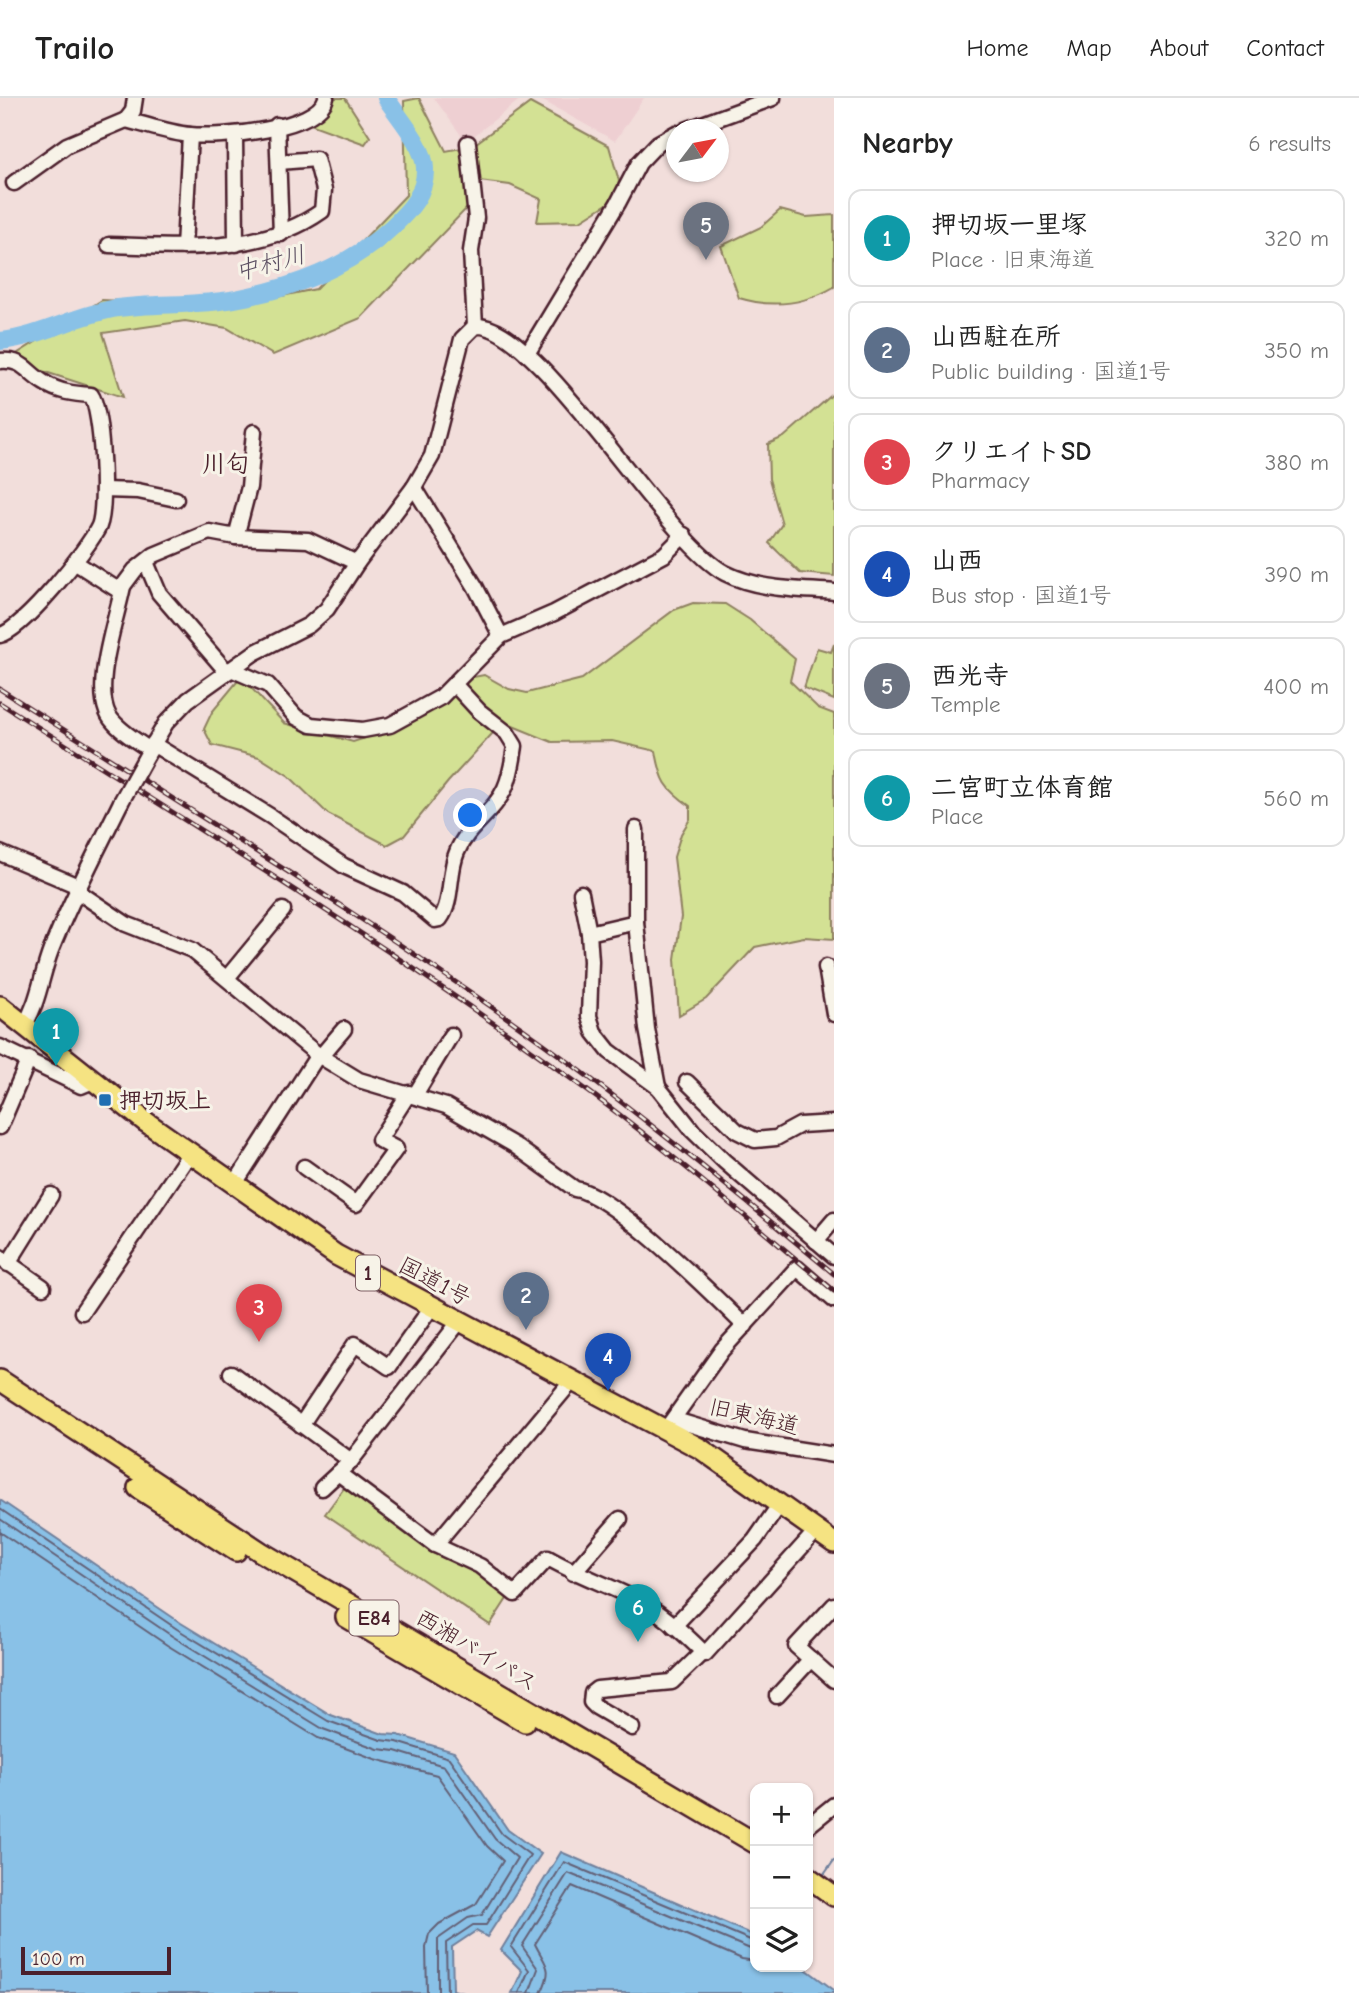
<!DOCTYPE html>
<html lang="en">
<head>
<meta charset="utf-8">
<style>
  body { margin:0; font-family:"Comic Neue","Klee One",sans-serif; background:#f2f2f2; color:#222 }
  .controls { position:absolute; right:21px; bottom:21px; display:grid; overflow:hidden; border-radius:14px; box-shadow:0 2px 5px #0004 }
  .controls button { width:63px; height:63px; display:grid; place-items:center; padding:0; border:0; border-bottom:2px solid #e0e0e0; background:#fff; color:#222; font:35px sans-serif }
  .compass { position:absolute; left:666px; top:21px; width:63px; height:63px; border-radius:50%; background:#fff; box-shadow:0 2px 5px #0004; rotate:58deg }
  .scale { position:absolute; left:21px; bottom:18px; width:150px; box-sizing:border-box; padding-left:7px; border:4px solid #4a1f2b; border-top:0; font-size:19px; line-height:24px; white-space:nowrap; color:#4a1f2b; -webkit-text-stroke:5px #f7f3e8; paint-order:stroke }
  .you { position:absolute; left:471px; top:718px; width:24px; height:24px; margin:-18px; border:5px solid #fff; border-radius:50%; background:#1a73e8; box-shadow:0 0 0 10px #1a73e833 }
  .badge { display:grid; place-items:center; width:46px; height:46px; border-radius:50%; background:#d93025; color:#fff; font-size:23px; font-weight:700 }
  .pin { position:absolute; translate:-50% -58px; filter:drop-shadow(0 2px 4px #0008) }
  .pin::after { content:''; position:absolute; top:37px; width:24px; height:21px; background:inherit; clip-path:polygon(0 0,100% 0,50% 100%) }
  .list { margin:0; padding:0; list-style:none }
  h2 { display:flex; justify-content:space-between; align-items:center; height:91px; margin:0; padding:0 28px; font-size:30px }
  h2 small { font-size:23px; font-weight:400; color:#767676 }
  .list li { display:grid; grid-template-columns:46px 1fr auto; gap:21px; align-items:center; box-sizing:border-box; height:98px; margin:0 14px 14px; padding:0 14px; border:2px solid #e0e0e0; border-radius:14px }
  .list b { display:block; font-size:26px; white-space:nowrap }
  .list p { margin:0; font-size:23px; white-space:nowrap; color:#767676 }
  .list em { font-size:23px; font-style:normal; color:#767676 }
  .icon { flex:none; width:38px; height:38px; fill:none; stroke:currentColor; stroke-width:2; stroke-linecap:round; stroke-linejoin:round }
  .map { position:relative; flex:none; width:834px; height:1895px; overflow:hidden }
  header { display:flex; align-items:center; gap:42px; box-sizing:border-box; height:98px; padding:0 35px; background:#fff; border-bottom:2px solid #e0e0e0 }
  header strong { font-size:33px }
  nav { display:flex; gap:38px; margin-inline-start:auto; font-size:24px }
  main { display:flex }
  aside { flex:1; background:#fff }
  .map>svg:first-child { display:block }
  .built { fill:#eecfd2 }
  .green { fill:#d3e194; stroke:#8e8060; stroke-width:2 }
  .water { fill:#89c1e7; stroke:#70809c; stroke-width:2 }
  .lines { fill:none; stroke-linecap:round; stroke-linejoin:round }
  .shore { stroke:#636076; stroke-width:2 }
  .stream { stroke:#70809c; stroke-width:2.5 }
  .river { stroke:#89c1e7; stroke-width:18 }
  .minor-casing { stroke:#4a1f2b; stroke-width:19 }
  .highway-casing { stroke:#4a1f2b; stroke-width:24 }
  .minor { stroke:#f7f3e8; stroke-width:14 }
  .highway { stroke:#f5e382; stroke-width:19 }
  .rail-casing { stroke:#4a1f2b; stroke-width:5 }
  .rail { stroke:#f7f3e8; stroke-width:2.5; stroke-dasharray:8; stroke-linecap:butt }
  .minor-bridge-casing { stroke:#4a1f2b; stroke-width:19; stroke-linecap:butt }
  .minor-bridge { stroke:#f7f3e8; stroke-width:14 }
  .poi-dot { fill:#1f6fb2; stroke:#f7f3e8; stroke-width:2.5 }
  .labels { text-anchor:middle; stroke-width:6; stroke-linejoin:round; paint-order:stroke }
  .shield { fill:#f7f3e8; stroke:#7e5f64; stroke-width:2 }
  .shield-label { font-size:21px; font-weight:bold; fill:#4a1f2b }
  .poi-label { font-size:23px; font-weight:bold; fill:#4a1f2b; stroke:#f7f3e8; text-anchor:start }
  .street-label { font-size:23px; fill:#4a1f2b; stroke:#f7f3e8 }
  .water-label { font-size:24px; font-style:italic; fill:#5d5063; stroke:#f7f3e8 }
  .neighbourhood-label { font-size:24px; font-weight:bold; fill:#4a1f2b; stroke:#f7f3e8 }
</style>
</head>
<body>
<header>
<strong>Trailo</strong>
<nav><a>Home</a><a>Map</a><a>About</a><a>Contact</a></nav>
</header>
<main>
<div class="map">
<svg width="834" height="1895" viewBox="0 0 834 1895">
  <rect width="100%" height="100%" fill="#f2dedb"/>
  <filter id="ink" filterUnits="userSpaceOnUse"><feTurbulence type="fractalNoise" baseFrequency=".0143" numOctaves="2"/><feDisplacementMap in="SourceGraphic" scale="14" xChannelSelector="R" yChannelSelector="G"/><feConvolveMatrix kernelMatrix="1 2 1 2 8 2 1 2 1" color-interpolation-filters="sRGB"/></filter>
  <g filter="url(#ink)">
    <g class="built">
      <polygon points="434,0 522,0 466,44"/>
      <polygon points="538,0 644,0 615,43"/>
    </g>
    <g class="green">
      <polygon points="332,0 345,0 370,39 365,46 310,26 326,13"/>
      <polygon points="419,0 446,53 472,48 530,5 609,48 619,83 615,101 580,123 537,124 541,101 510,87 464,81 468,109 361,220 273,257 227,230 185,223 103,235 123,299 39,272 12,259 102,202 233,208 316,191 406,97 404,3"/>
      <path d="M780 112 806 119 834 117V189C805 206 772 210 739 200L721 148 761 129Z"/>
      <polygon points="834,295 834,478 800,475 769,445 782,426 769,381 768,346 784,339"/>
      <path d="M693 505 725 506 750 522 795 561 790 583 818 610 834 616V841L804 839 755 849 706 901 679 917 675 861 681 819 674 759 681 736 690 721V708C665 690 661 683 656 653L612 643 552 644 503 624 448 684 404 738 387 747 328 716 289 678 259 659 212 647 204 631 212 614 241 579 284 625 353 644 408 626 452 583 484 577 509 591 527 595 582 581 674 512Z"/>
      <polygon points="834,546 834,602 804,590 817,550 831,554"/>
      <polygon points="347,1386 510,1496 490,1527 325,1416"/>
    </g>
    <g class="water">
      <polygon points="0,1402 181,1525 331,1617 383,1636 398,1637 454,1654 508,1732 541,1756 487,1839 476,1833 452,1849 453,1892 464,1895 0,1895"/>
      <polygon points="561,1754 755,1838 755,1869 803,1869 834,1892 834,1895 512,1895 522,1873 501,1852"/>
    </g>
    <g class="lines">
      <g class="shore">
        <polyline points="0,1411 177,1531 328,1623 381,1642 397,1644 449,1660 502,1736 530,1757 486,1827 473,1827 446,1845 447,1895"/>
        <polyline points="0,1421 172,1538 323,1631 378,1651 395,1653 444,1668 495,1741 517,1760 482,1817 468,1820 438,1841 438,1895"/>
        <polyline points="0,1434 167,1547 318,1640 375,1661 437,1677 487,1748 503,1763 476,1806 439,1826 429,1836 426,1849 427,1895"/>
        <polyline points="519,1895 529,1872 511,1849 564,1764 755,1844"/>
        <polyline points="529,1895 538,1871 522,1848 568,1775 755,1853"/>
        <path d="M541 1895C554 1869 546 1868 535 1846L572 1788 742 1861 755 1863"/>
      </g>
      <polyline class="stream" points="822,1779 834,1762"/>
      <path class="river" d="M0 243C41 239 77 216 118 210 156 205 197 208 235 201 293 190 349 170 393 128 410 112 426 95 425 70 424 47 398 19 386 0"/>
      <defs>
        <g id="minor">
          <path d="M126 22C147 27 169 35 190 37 219 40 318 32 326 0"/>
          <polyline points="277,27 281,136"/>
          <polyline points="686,32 773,0"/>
          <polyline points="235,37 236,146"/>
          <polyline points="468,45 476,120 471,153 475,228"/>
          <polyline points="14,85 67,47 126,22 133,13 135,0"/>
          <path d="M109 147C181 149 260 157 322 113L324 92 316 61 279 64"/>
          <polyline points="184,149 190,37"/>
          <polyline points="527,256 618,105 639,65 658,45 676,35"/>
          <path d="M0 263C24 261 26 274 43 284 58 294 74 296 91 297 102 312 107 408 99 428 89 450 22 533 0 537"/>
          <polyline points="414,389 475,488 501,538"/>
          <polyline points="103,392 138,393 176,401"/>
          <polyline points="236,439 249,389 254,334"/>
          <polyline points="146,464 159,495 227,574"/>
          <polyline points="76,465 115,490 123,488 135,472 154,457 209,434 236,439 308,442 357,465"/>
          <path d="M123 488C117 521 90 593 111 621 121 634 137 643 150 652"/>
          <polyline points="231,571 268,587 296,619 311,627 363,632 390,627 441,599 501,538 554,515 664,457 684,437"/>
          <path d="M153 646 270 718 344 768 403 795 435 822 440 821C453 804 448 774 457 754 467 728 494 715 505 690 511 677 513 662 515 648L507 635 479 613 455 587"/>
          <path d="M147 657 166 625 188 602 254 555 309 527 327 511 357 465 414 389 432 358 462 241 475 228C536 222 663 442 725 475 758 492 798 491 834 494"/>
          <polyline points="636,731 636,824 647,931 658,989"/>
          <polyline points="0,755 78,788"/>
          <path d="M77 793 126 826 192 852 318 957 359 982 446 1008 514 1047 575 1091C613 1096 713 1197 745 1228"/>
          <polyline points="581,795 589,835"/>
          <polyline points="636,824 589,835 591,863 589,918 594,934 609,953 658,989 693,1033 724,1063 834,1158"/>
          <polyline points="826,869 834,916"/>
          <polyline points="227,880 283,812"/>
          <path d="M24 928C39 904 41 878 51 852 71 801 97 753 121 704"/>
          <polyline points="0,949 81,988 93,983"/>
          <polyline points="321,958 344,931"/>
          <polyline points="687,984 737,1033 755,1042 776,1040 800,1027 834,1025"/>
          <polyline points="415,997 451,937"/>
          <polyline points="0,1029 29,961"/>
          <polyline points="304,1069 356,1106 396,1051 379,1042 409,995"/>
          <polyline points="234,1087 318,957"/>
          <polyline points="816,1143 834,1122"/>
          <polyline points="0,1159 43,1189"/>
          <polyline points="8,1166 51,1097"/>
          <polyline points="82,1214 190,1055"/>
          <polyline points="231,1275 351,1363"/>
          <polyline points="301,1327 355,1246 389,1269 431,1210"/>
          <polyline points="666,1331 722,1252 797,1170 834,1202"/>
          <polyline points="667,1331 682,1324 745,1343 834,1357"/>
          <path d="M338 1375 435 1447 480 1468 515 1496 548 1460C574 1475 600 1484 627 1497 656 1509 683 1534 705 1556L817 1432"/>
          <polyline points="322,1390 351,1363 459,1224"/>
          <polyline points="435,1447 572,1283"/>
          <polyline points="573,1475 620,1421"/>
          <polyline points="834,1507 796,1548 834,1582"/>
          <polyline points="674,1528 755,1442 780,1406"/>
          <polyline points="777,1598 811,1561"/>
          <polyline points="632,1630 596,1609 591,1604 592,1595 597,1591 672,1584 703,1554"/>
          <polyline points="808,1728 834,1707"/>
        </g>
        <g id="highway">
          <polyline points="0,908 146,1024 336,1157 701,1351 834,1445"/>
          <polyline points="0,1282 261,1454 755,1745"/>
          <polyline points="138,1390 236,1453"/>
          <polyline points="346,1519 525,1624"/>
          <polyline points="808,1779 834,1798"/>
        </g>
      </defs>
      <use href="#minor" class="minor-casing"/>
      <use href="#highway" class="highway-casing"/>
      <use href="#minor" class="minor"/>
      <use href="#highway" class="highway"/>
      <defs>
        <g id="rail">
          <path d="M0 591C182 708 369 820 544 946 644 1019 739 1097 834 1176"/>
          <path d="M0 605C200 732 406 858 596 999 678 1060 755 1127 834 1193"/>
        </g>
      </defs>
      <use href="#rail" class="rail-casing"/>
      <use href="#rail" class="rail"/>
      <defs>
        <polyline id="minor-bridge" points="121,704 147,657"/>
      </defs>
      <use href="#minor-bridge" class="minor-bridge-casing"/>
      <use href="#minor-bridge" class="minor-bridge"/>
    </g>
  </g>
  <rect class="poi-dot" x="98" y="995" width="14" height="14" rx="3.5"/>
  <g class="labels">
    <g class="shield">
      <rect x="356" y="1157.5" width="24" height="35" rx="5"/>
      <rect x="349.5" y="1502.5" width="49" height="35" rx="5"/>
    </g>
    <g class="shield-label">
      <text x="368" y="1182">1</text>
      <text x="374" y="1527">E84</text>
    </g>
    <g class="poi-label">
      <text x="119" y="1010">押切坂上</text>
    </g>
    <g class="street-label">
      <text transform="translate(435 1183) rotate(28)" y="8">国道1号</text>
      <text transform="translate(754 1318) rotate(13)" y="8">旧東海道</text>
      <text transform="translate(477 1552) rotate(31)" y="8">西湘バイパス</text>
    </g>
    <g class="water-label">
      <text transform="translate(270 165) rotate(-15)" y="8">中村川</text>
    </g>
    <g class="neighbourhood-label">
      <text x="226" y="374">川匂</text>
    </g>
  </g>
</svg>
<div class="controls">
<button>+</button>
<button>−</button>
<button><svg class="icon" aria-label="layers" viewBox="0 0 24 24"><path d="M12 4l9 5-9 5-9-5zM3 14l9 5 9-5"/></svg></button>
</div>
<svg class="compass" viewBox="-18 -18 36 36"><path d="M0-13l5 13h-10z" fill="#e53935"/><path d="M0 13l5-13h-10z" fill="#767676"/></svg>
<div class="scale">100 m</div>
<div class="you"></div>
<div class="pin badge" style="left:56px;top:968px;background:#0f9aa8">1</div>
<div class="pin badge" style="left:526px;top:1232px;background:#5c6f8a">2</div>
<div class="pin badge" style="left:259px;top:1244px;background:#e0444e">3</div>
<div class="pin badge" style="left:608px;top:1293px;background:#1a4fb4">4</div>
<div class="pin badge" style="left:706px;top:162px;background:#6b7280">5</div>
<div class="pin badge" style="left:638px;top:1544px;background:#0f9aa8">6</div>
</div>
<aside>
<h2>Nearby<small>6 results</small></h2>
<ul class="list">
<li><span class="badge" style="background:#0f9aa8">1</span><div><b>押切坂一里塚</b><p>Place · 旧東海道</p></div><em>320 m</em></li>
<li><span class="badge" style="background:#5c6f8a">2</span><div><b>山西駐在所</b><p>Public building · 国道1号</p></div><em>350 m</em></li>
<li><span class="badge" style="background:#e0444e">3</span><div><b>クリエイトSD</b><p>Pharmacy</p></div><em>380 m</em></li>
<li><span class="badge" style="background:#1a4fb4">4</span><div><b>山西</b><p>Bus stop · 国道1号</p></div><em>390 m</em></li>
<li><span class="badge" style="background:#6b7280">5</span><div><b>西光寺</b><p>Temple</p></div><em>400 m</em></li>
<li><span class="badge" style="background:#0f9aa8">6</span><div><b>二宮町立体育館</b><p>Place</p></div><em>560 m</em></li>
</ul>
</aside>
</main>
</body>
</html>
